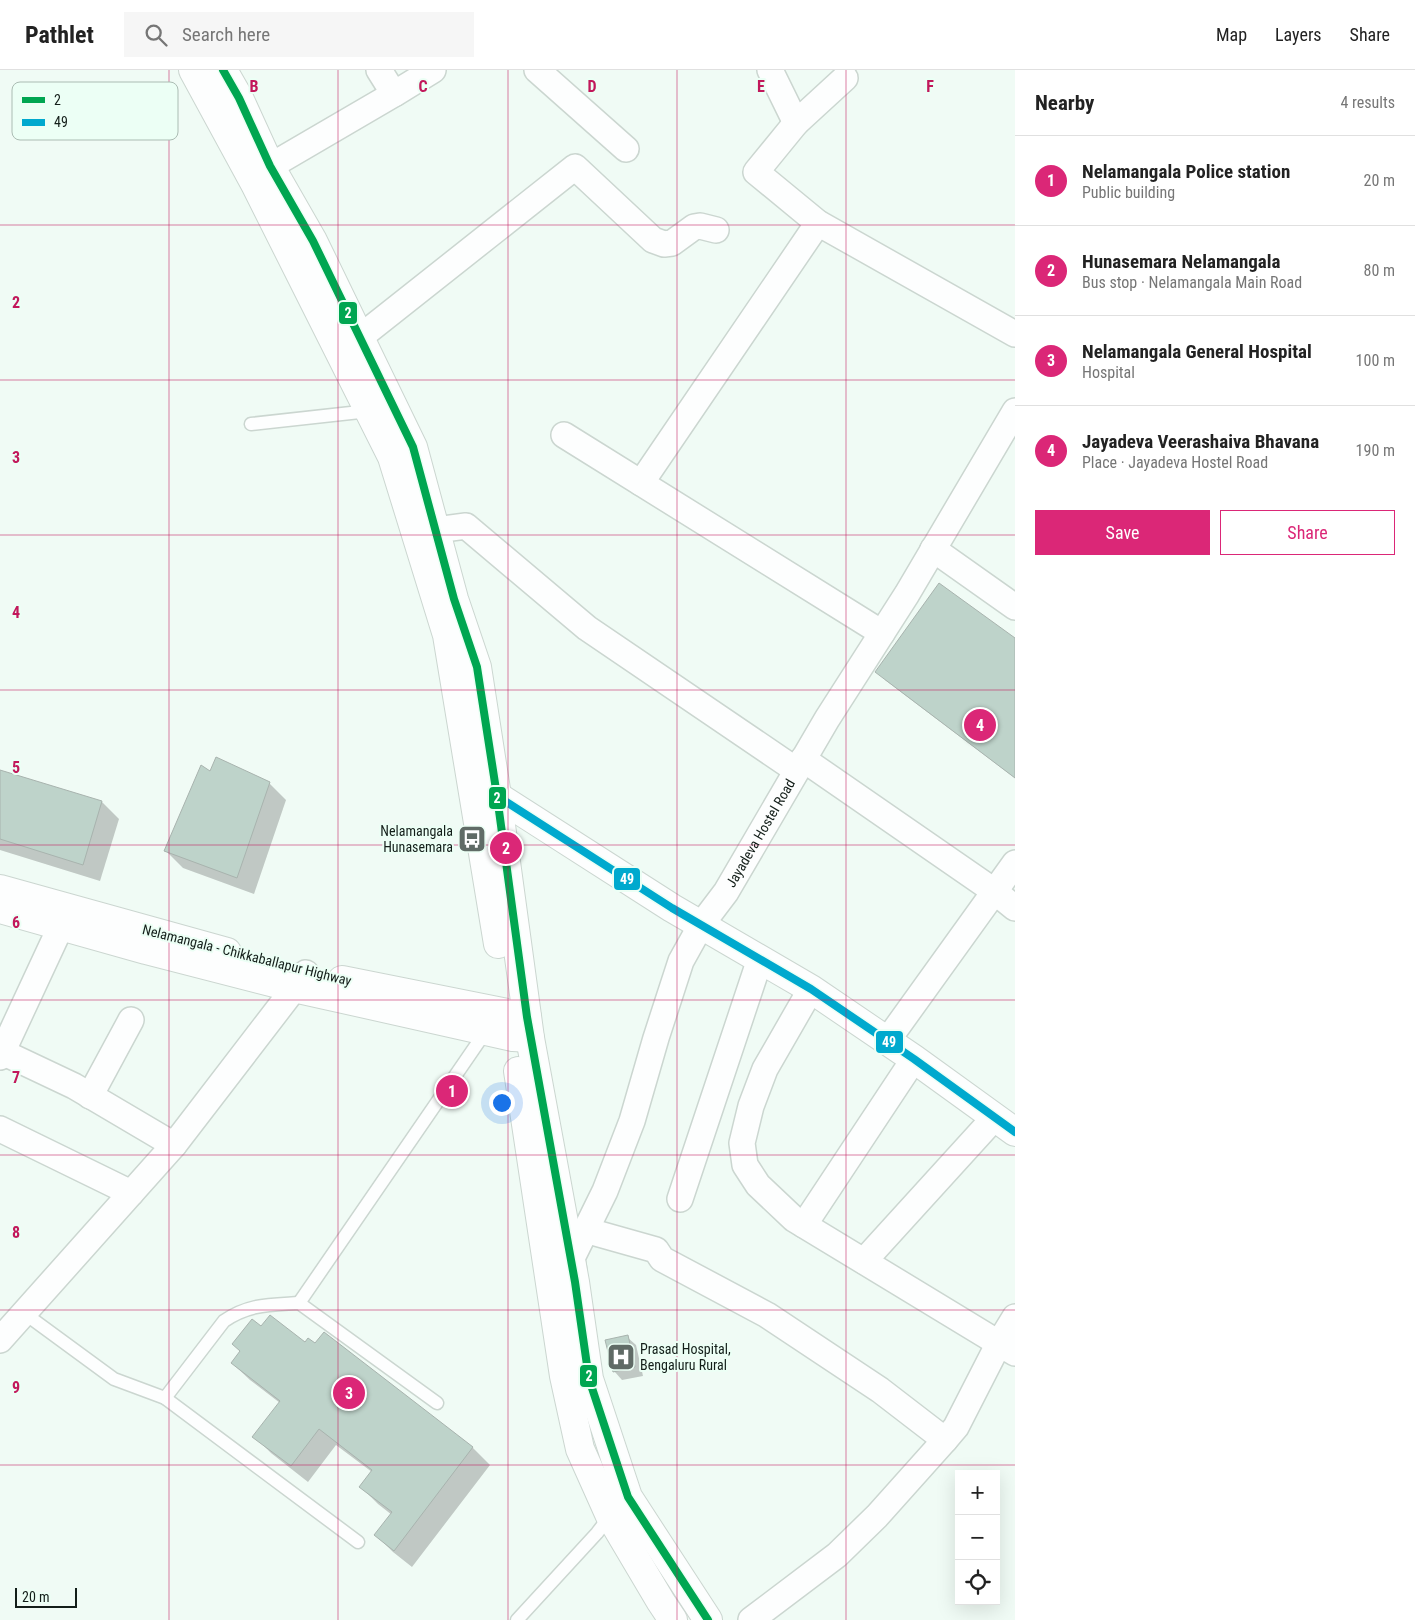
<!DOCTYPE html>
<html lang="en">
<head>
<meta charset="utf-8">
<style>
  body { margin:0; font-family:"Roboto Condensed",sans-serif; background:#f6f6f6; color:#222 }
  .controls { position:absolute; right:15px; bottom:15px; display:grid; overflow:hidden; border-radius:0px; box-shadow:0 5px 20px #0002 }
  .controls button { width:45px; height:45px; display:grid; place-items:center; padding:0; border:0; border-bottom:1px solid #e0e0e0; background:#fff; color:#222; font:25px sans-serif }
  .scale { position:absolute; left:15px; bottom:12px; width:62px; box-sizing:border-box; padding-left:5px; border:2px solid #131e19; border-top:0; font-size:14px; line-height:18px; white-space:nowrap; color:#131e19; -webkit-text-stroke:4px #ecfff5; paint-order:stroke }
  .you { position:absolute; left:501px; top:1032px; width:18px; height:18px; margin:-12px; border:4px solid #fff; border-radius:50%; background:#1a73e8; box-shadow:0 0 0 8px #1a73e833 }
  .badge { display:grid; place-items:center; width:32px; height:32px; border-radius:50%; background:#db2777; color:#fff; font-size:16px; font-weight:700 }
  .pin { position:absolute; translate:-50% -50%; border:2px solid #fff; box-shadow:0 1px 5px #0006 }
  .list { margin:0; padding:0; list-style:none }
  h2 { display:flex; justify-content:space-between; align-items:center; height:65px; margin:0; padding:0 20px; font-size:21px }
  h2 small { font-size:16px; font-weight:400; color:#767676 }
  .list li { display:grid; grid-template-columns:32px 1fr auto; gap:15px; align-items:center; box-sizing:border-box; height:90px; padding:0 20px; border-top:1px solid #e0e0e0 }
  .list b { display:block; font-size:19px; white-space:nowrap }
  .list p { margin:0; font-size:16px; white-space:nowrap; color:#767676 }
  .list em { font-size:16px; font-style:normal; color:#767676 }
  .actions { display:flex; gap:10px; padding:15px 20px }
  .actions a { flex:1; padding:11px 0; border:1px solid #db2777; border-radius:0px; text-align:center; font-size:18px; color:#db2777 }
  .actions .main { background:#db2777; color:#fff }
  .icon { flex:none; width:28px; height:28px; fill:none; stroke:currentColor; stroke-width:2; stroke-linecap:round; stroke-linejoin:round }
  .map { position:relative; flex:none; width:1015px; height:1550px; overflow:hidden }
  header { display:flex; align-items:center; gap:30px; box-sizing:border-box; height:70px; padding:0 25px; background:#fff; border-bottom:1px solid #e0e0e0 }
  header strong { font-size:24px }
  nav { display:flex; gap:28px; margin-inline-start:auto; font-size:18px }
  .search { width:350px; height:45px; background:#f6f6f6; display:flex; align-items:center; gap:12px; box-sizing:border-box; padding:0 18px; border-radius:0px; color:#767676; font-size:19px }
  main { display:flex }
  aside { flex:1; background:#fff }
  .map>svg:first-child { display:block }
  .shadow { fill:#0003 }
  .building { fill:#bed3ca; stroke:#a8b3ae }
  .lines { fill:none; stroke-linecap:round; stroke-linejoin:round }
  .lane-casing { stroke:#cbd6d0; stroke-width:15 }
  .street-casing { stroke:#cbd6d0; stroke-width:28 }
  .secondary-casing { stroke:#cbd6d0; stroke-width:30 }
  .primary-casing { stroke:#cbd6d0; stroke-width:30 }
  .lane { stroke:#fdfefe; stroke-width:12 }
  .street { stroke:#fdfefe; stroke-width:25 }
  .secondary { stroke:#fdfefe; stroke-width:28 }
  .primary { stroke:#fdfefe; stroke-width:28 }
  .bus-1-casing { stroke:#ecfff5; stroke-width:11 }
  .bus-2-casing { stroke:#ecfff5; stroke-width:11 }
  .bus-1 { stroke:#00a651; stroke-width:8 }
  .bus-2 { stroke:#00a9ce; stroke-width:8 }
  .grid { fill:none; stroke:#c2185b; stroke-width:1; stroke-opacity:0.55 }
  .labels { text-anchor:middle; stroke-width:4; stroke-linejoin:round; paint-order:stroke }
  .poi-label { font-size:14px; fill:#131e19; stroke:#ecfff5; text-anchor:end }
  .street-label { font-size:14px; fill:#131e19; stroke:#ecfff5 }
  .key { fill:#ecfff5; stroke:#abbcb3; stroke-width:1 }
  .key-label { font-size:14px; fill:#131e19 }
  .grid-label { font-size:16px; text-anchor:middle; font-weight:bold; fill:#c2185b; stroke:#ecfff5; stroke-width:4; stroke-linejoin:round; paint-order:stroke }
  .line-badge { stroke:#ecfff5; stroke-width:2 }
  .badge-label { font-size:14px; text-anchor:middle; font-weight:bold; fill:#fff }
</style>
</head>
<body>
<header>
<strong>Pathlet</strong>
<div class="search"><svg class="icon" aria-label="search" viewBox="0 0 24 24"><circle cx="10" cy="10" r="6"/><path d="M15 15l6 6"/></svg>Search here</div>
<nav><a>Map</a><a>Layers</a><a>Share</a></nav>
</header>
<main>
<div class="map">
<svg width="1015" height="1550" viewBox="0 0 1015 1550">
  <rect width="100%" height="100%" fill="#f0fbf5"/>
  <g class="shadow">
    <polygon points="1015,570 1015,708 885,610"/>
    <polygon points="0,701 102,732 119,749 100,811 0,780"/>
    <polygon points="211,703 269,713 286,730 254,824 183,798 166,781"/>
    <polygon points="262,1258 306,1273 316,1275 324,1264 473,1378 490,1395 412,1497 393,1482 376,1465 392,1445 378,1434 361,1417 372,1402 336,1375 308,1412 271,1383 254,1366 280,1333 250,1310 232,1293"/>
    <polygon points="627,1267 636,1275 643,1306 622,1310 614,1301"/>
  </g>
  <g class="building">
    <polygon points="939,513 1015,568 1015,708 875,602"/>
    <polygon points="216,687 270,712 237,808 164,781 201,695 210,701"/>
    <polygon points="0,700 102,731 83,795 0,769"/>
    <polygon points="270,1245 305,1272 308,1268 315,1273 324,1262 473,1377 394,1481 374,1465 392,1442 359,1417 372,1400 319,1359 291,1396 252,1367 280,1331 231,1293 240,1281 232,1274 252,1249 261,1256"/>
    <polygon points="628,1265 635,1297 613,1302 605,1270"/>
  </g>
  <g class="lines">
    <defs>
      <g id="lane">
        <polyline points="251,354 369,341"/>
        <polyline points="299,1233 486,961"/>
        <polyline points="24,1243 114,1309 165,1328 358,1472"/>
        <path d="M165 1328 224 1251C249 1234 269 1235 299 1233L437 1333"/>
        <polyline points="517,1550 597,1463 610,1446"/>
      </g>
      <g id="street">
        <polyline points="379,0 394,24"/>
        <polyline points="537,0 626,79"/>
        <polyline points="770,0 796,53"/>
        <polyline points="845,8 796,53 756,102 818,153 1015,264"/>
        <polyline points="252,107 394,24 433,0"/>
        <polyline points="343,278 359,268 575,97 653,170 664,174 672,173 694,157 700,156 716,160"/>
        <polyline points="564,365 882,563"/>
        <polyline points="641,413 818,153"/>
        <polyline points="436,460 466,456 587,558 796,700"/>
        <polyline points="933,479 1015,537"/>
        <polyline points="803,689 994,821 1015,838"/>
        <polyline points="811,919 765,999 751,1036 742,1073 745,1095 758,1115 794,1149 1015,1283"/>
        <polyline points="887,971 1015,793"/>
        <polyline points="0,981 74,1016 174,1075"/>
        <polyline points="0,987 61,856"/>
        <polyline points="90,1026 131,950"/>
        <polyline points="0,1059 131,1123"/>
        <polyline points="680,1129 760,889"/>
        <polyline points="804,1155 914,989"/>
        <polyline points="585,1160 656,1180 662,1189 767,1245 880,1320 945,1370"/>
        <polyline points="864,1191 995,1047"/>
        <path id="s1" d="M574 1202 572 1188 605 1121 632 1051 656 968 681 891 701 855 726 822 827 649 907 524 1015 341"/>
        <polyline points="0,1270 174,1075 306,903"/>
        <polyline points="751,1550 837,1485 877,1446 945,1370 956,1357 999,1273 1015,1247"/>
      </g>
      <g id="secondary">
        <polyline points="497,726 672,838 811,919 914,989 1015,1062"/>
        <polyline points="530,968 575,1212 589,1309 628,1427 708,1550"/>
        <polyline points="518,1001 564,1306 580,1379 610,1446 661,1532 673,1550"/>
      </g>
      <g id="primary">
        <polyline points="193,0 255,114 392,387 447,565 498,874"/>
        <polyline points="0,819 227,882"/>
        <polyline points="0,839 146,880 294,918 513,967 530,968 497,726 477,597 454,529 413,377 313,171 270,96 239,28 223,0"/>
        <polyline points="342,910 527,947"/>
      </g>
    </defs>
    <use href="#lane" class="lane-casing"/>
    <use href="#street" class="street-casing"/>
    <use href="#secondary" class="secondary-casing"/>
    <use href="#primary" class="primary-casing"/>
    <use href="#lane" class="lane"/>
    <use href="#street" class="street"/>
    <use href="#secondary" class="secondary"/>
    <use href="#primary" class="primary"/>
    <defs>
      <polyline id="bus-1" points="223,0 239,28 270,96 313,171 413,377 454,529 477,597 497,726 527,947 575,1212 589,1309 628,1427 708,1550"/>
      <polyline id="bus-2" points="497,726 672,838 811,919 914,989 1015,1062"/>
    </defs>
    <use href="#bus-1" class="bus-1-casing"/>
    <use href="#bus-2" class="bus-2-casing"/>
    <use href="#bus-1" class="bus-1"/>
    <use href="#bus-2" class="bus-2"/>
  </g>
  <path class="grid" d="M169 0V1550M338 0V1550M508 0V1550M677 0V1550M846 0V1550M0 155H1015M0 310H1015M0 465H1015M0 620H1015M0 775H1015M0 930H1015M0 1085H1015M0 1240H1015M0 1395H1015"/>
  <defs>
    <symbol id="bus-square" viewBox="-11 -11 22 22"><rect x="-9" y="-9" width="18" height="18" rx="4" fill="#606b66" stroke="#ecfff5"/><path d="M-5-6H5V4H4V6H2V4H-2V6H-4V4H-5ZM-3.5-4V0h7V-4ZM-3.5 1.2v1.5H-2V1.2ZM2 1.2v1.5H3.5V1.2Z" fill="#fff"/></symbol>
    <symbol id="hospital-square" viewBox="-11 -11 22 22"><rect x="-9" y="-9" width="18" height="18" rx="4" fill="#606b66" stroke="#ecfff5"/><path d="M-5-5h3v3.5h4V-5h3V5h-3V1.5h-4V5h-3Z" fill="#fff"/></symbol>
  </defs>
  <g fill-rule="evenodd">
    <use href="#bus-square" x="456" y="753" width="32" height="32"/>
    <use href="#hospital-square" x="605" y="1271" width="32" height="32"/>
  </g>
  <g class="labels">
    <g class="poi-label">
      <text x="453" y="766">Nelamangala<tspan x="453" dy="16">Hunasemara</tspan></text>
      <text x="640" y="1284" text-anchor="start">Prasad Hospital,<tspan x="640" dy="16">Bengaluru Rural</tspan></text>
    </g>
    <g class="street-label">
      <text dy="5" stroke="none"><textPath href="#s1" startOffset="482">Jayadeva Hostel Road</textPath></text>
      <text transform="translate(247 885) rotate(14)" y="5">Nelamangala - Chikkaballapur Highway</text>
    </g>
  </g>
  <rect x="12" y="12" width="166" height="58" rx="8" class="key"/>
  <rect x="22" y="27" width="23" height="6" fill="#00a651"/>
  <rect x="22" y="49" width="23" height="7" fill="#00a9ce"/>
  <g class="key-label">
    <text x="54" y="35">2</text>
    <text x="54" y="57">49</text>
  </g>
  <g class="grid-label">
    <text x="254" y="22">B</text>
    <text x="423" y="22">C</text>
    <text x="592" y="22">D</text>
    <text x="761" y="22">E</text>
    <text x="930" y="22">F</text>
    <text x="16" y="238">2</text>
    <text x="16" y="393">3</text>
    <text x="16" y="548">4</text>
    <text x="16" y="703">5</text>
    <text x="16" y="858">6</text>
    <text x="16" y="1013">7</text>
    <text x="16" y="1168">8</text>
    <text x="16" y="1323">9</text>
  </g>
  <g class="line-badge">
    <rect x="338" y="231" width="20" height="24" rx="5" fill="#00a651"/>
    <rect x="488" y="716" width="19" height="24" rx="5" fill="#00a651"/>
    <rect x="613" y="797" width="28" height="24" rx="5" fill="#00a9ce"/>
    <rect x="875" y="960" width="29" height="24" rx="5" fill="#00a9ce"/>
    <rect x="579" y="1294" width="19" height="24" rx="5" fill="#00a651"/>
  </g>
  <g class="badge-label">
    <text x="348" y="248">2</text>
    <text x="497" y="733">2</text>
    <text x="627" y="814">49</text>
    <text x="889" y="977">49</text>
    <text x="589" y="1311">2</text>
  </g>
</svg>
<div class="controls">
<button>+</button>
<button>−</button>
<button><svg class="icon" aria-label="locate" viewBox="0 0 24 24"><circle cx="12" cy="12" r="6"/><path d="M12 2v4M12 18v4M2 12h4M18 12h4"/></svg></button>
</div>
<div class="scale">20 m</div>
<div class="you"></div>
<div class="pin badge" style="left:452px;top:1021px">1</div>
<div class="pin badge" style="left:506px;top:778px">2</div>
<div class="pin badge" style="left:349px;top:1323px">3</div>
<div class="pin badge" style="left:980px;top:655px">4</div>
</div>
<aside>
<h2>Nearby<small>4 results</small></h2>
<ul class="list">
<li><span class="badge">1</span><div><b>Nelamangala Police station</b><p>Public building</p></div><em>20 m</em></li>
<li><span class="badge">2</span><div><b>Hunasemara Nelamangala</b><p>Bus stop · Nelamangala Main Road</p></div><em>80 m</em></li>
<li><span class="badge">3</span><div><b>Nelamangala General Hospital</b><p>Hospital</p></div><em>100 m</em></li>
<li><span class="badge">4</span><div><b>Jayadeva Veerashaiva Bhavana</b><p>Place · Jayadeva Hostel Road</p></div><em>190 m</em></li>
</ul>
<div class="actions"><a class="main">Save</a><a>Share</a></div>
</aside>
</main>
</body>
</html>
